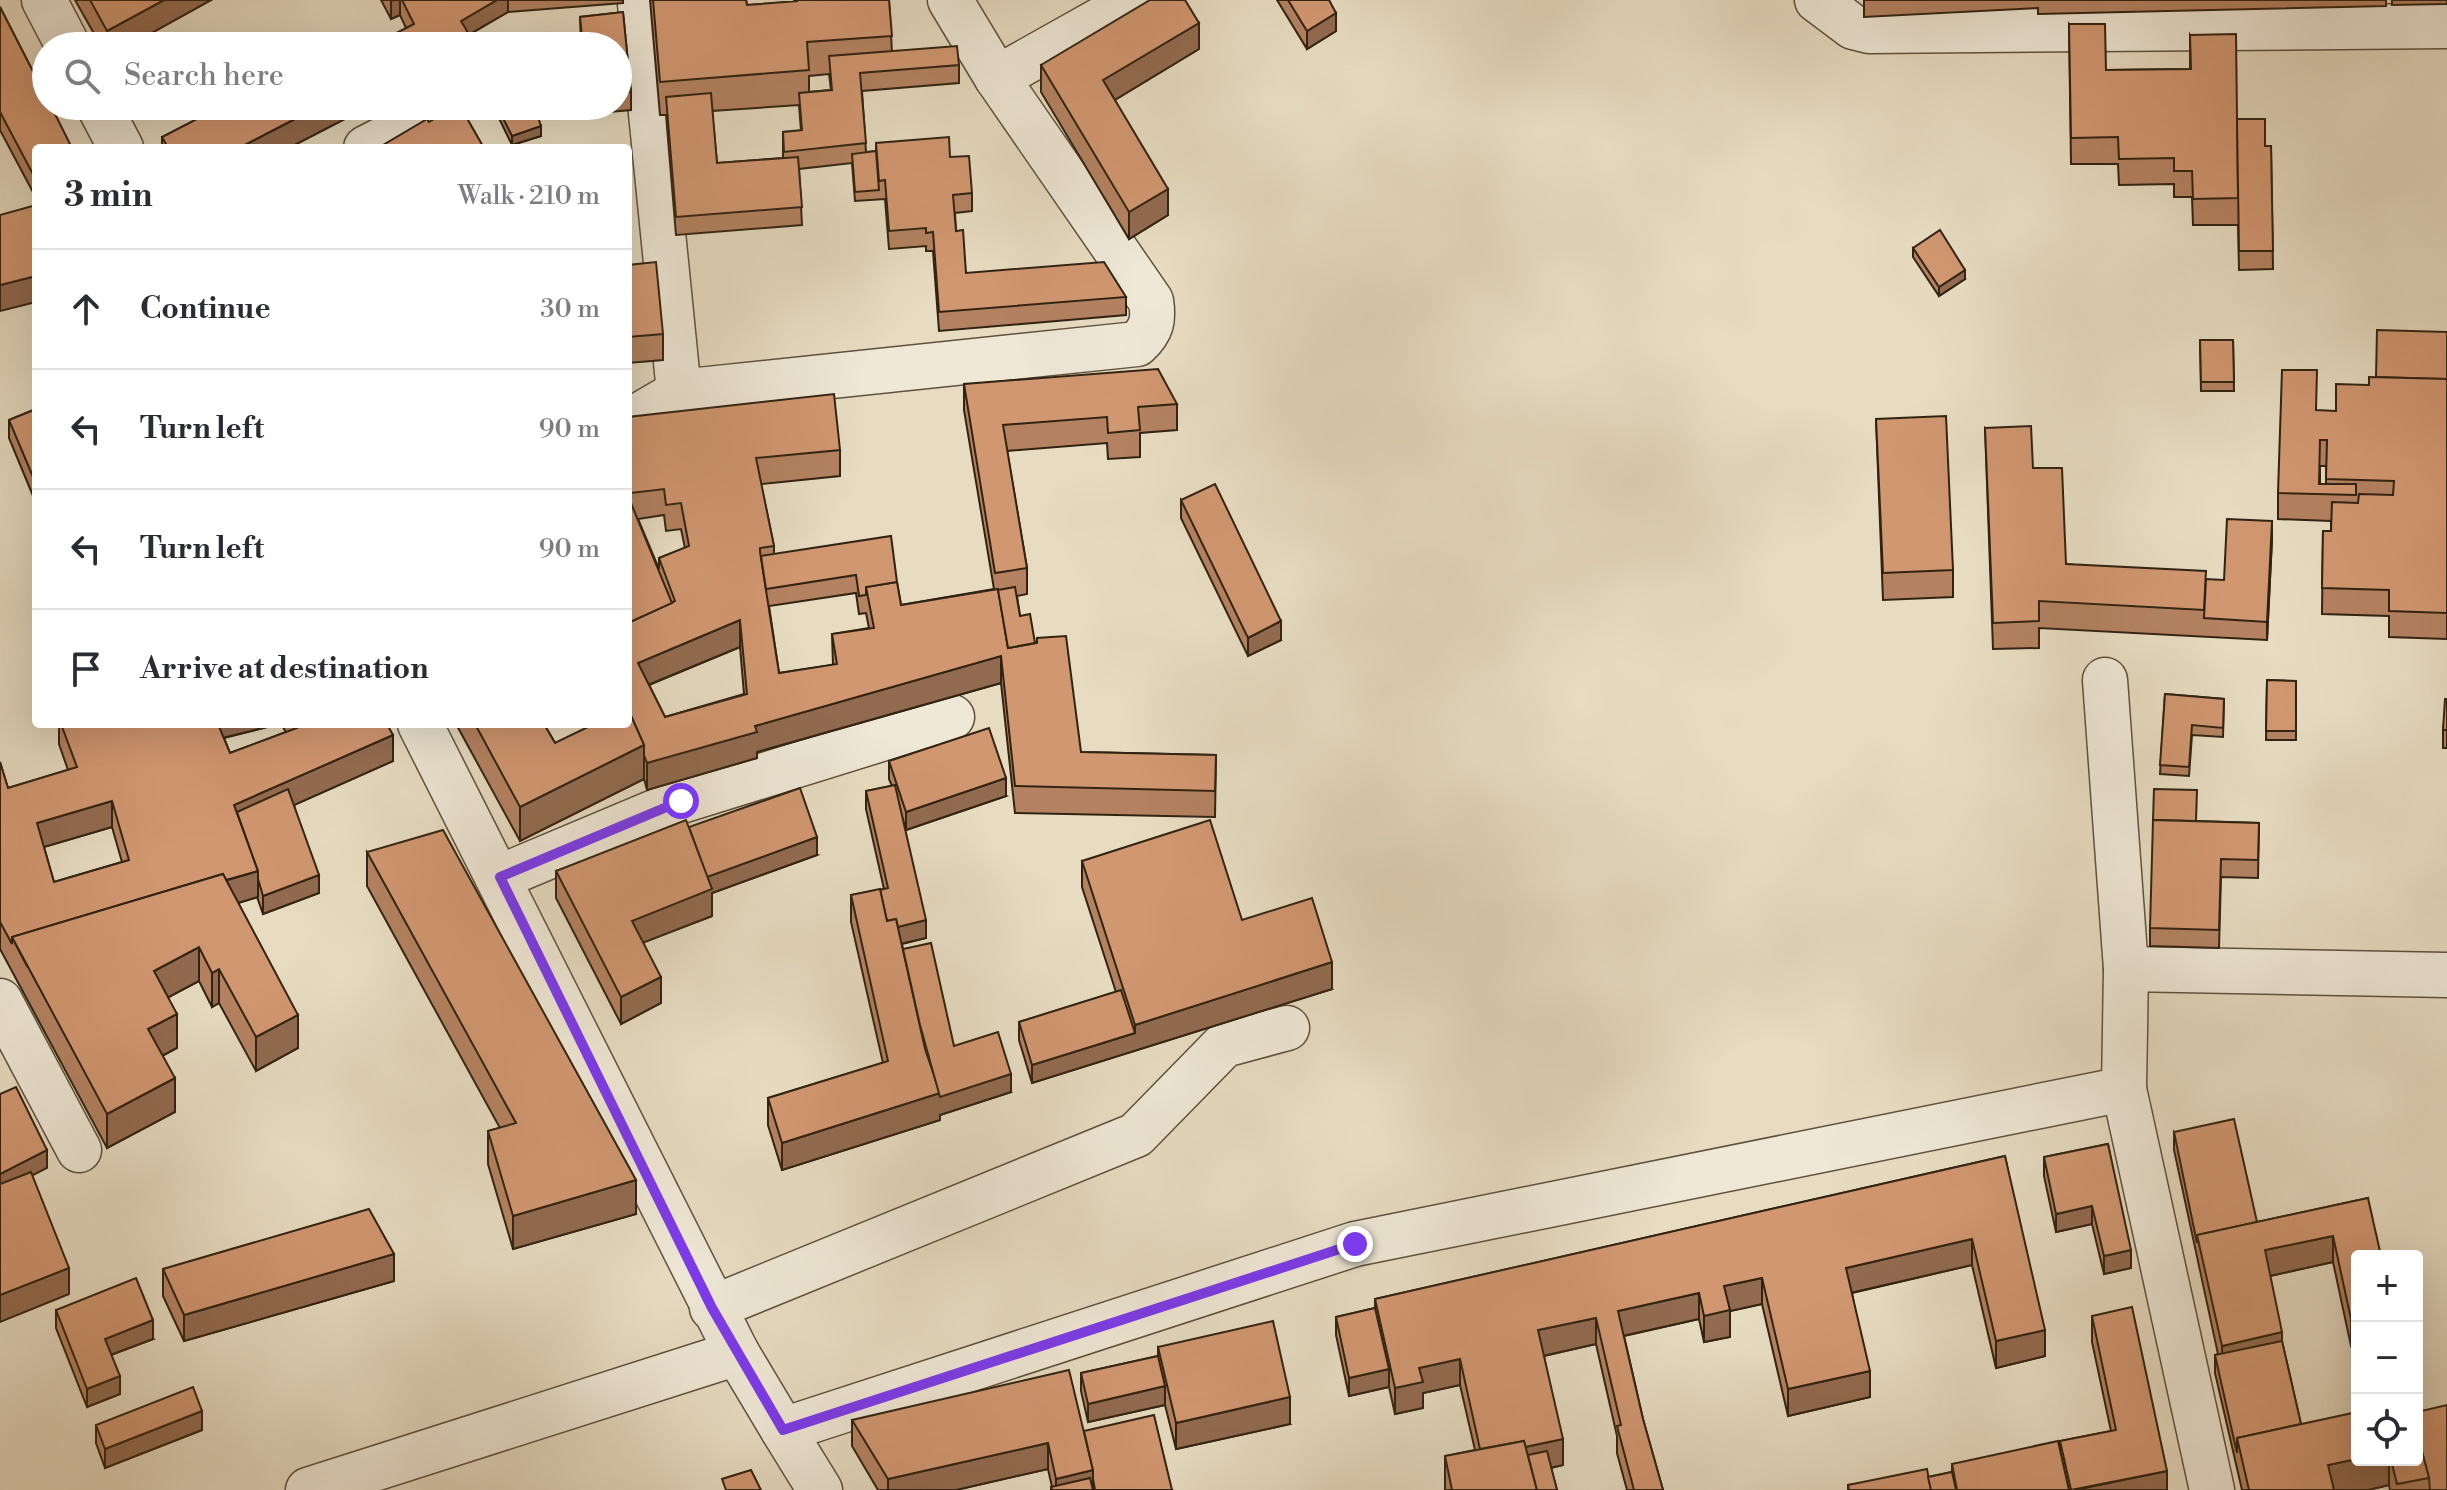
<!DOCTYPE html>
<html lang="en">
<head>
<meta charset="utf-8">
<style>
  body { margin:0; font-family:"Libre Bodoni",serif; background:#f7f7f7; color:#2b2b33 }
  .controls { position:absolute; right:24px; bottom:24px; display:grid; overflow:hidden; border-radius:8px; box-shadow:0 8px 32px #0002 }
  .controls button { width:72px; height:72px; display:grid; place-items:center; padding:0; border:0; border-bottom:2px solid #e1e1e2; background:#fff; color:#2b2b33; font:40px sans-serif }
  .stop { position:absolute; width:24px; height:24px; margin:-18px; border:6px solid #7c3aed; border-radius:50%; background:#fff }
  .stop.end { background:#7c3aed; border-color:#fff; box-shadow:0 2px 8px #0008 }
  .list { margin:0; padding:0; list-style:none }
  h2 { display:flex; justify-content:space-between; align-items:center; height:104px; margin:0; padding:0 32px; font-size:34px }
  h2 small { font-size:26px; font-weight:400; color:#7c7c81 }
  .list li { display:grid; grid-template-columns:52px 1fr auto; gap:24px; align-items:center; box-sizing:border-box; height:120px; padding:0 32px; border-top:2px solid #e1e1e2 }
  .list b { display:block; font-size:30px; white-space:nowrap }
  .list em { font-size:26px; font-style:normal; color:#7c7c81 }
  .icon { flex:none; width:44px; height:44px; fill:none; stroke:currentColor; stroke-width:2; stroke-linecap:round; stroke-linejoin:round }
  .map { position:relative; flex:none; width:2447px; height:1490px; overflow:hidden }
  .search { position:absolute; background:#fff; box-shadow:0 8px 32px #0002; left:32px; top:32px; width:600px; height:88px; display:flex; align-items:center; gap:20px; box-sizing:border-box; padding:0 28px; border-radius:44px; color:#7c7c81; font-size:30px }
  .panel { position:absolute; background:#fff; box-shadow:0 8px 32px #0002; left:32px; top:144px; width:600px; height:584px; border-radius:8px }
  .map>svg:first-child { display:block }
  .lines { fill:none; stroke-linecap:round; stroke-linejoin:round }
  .minor-casing { stroke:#5e513e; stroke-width:47 }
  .minor { stroke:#efe8d7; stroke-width:44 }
  .wall { fill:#b48261; stroke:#312312; stroke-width:2; fill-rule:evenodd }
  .shaded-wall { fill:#926a4f; stroke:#312312; stroke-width:2 }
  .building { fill:#d19771; stroke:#312312; stroke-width:2; fill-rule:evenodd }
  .route { stroke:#7c3aed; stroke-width:10 }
</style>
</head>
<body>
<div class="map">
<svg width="2447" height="1490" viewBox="0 0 2447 1490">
  <rect width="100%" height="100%" fill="#e7dcc2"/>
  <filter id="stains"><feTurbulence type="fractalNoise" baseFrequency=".0025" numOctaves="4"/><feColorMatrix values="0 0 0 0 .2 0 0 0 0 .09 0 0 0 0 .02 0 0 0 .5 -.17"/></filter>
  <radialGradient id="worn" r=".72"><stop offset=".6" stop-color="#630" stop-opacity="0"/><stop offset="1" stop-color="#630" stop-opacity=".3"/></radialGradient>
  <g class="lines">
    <defs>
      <g id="minor">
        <polyline points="44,0 68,46"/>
        <polyline points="1817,0 1853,27 1869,31 2447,26"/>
        <polyline points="640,4 679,392"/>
        <polyline points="997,78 1136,0"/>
        <polyline points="99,106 121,148"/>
        <polyline points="366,148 448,106"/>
        <path d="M628 422 679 392 1137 344C1152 330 1154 320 1151 301L997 78 950 0"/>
        <polyline points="2105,680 2126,969"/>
        <polyline points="500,877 681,801 952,717"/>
        <polyline points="0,1001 79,1150"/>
        <polyline points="712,1308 1136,1135 1224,1045 1287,1028"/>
        <polyline points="737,1353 783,1430"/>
        <polyline points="308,1490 737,1353 420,724"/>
        <polyline points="820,1490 783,1430 1355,1244 2124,1089"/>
        <polyline points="2212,1490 2124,1089 2126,969 2447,975"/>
      </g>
    </defs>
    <use href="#minor" class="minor-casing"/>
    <use href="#minor" class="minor"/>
  </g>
  <g class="wall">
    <polygon points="75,0 211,0 128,46 101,46"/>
    <polygon points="381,0 623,0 623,3 508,12 469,35 470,46 406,28 400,15 391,19"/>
    <path d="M650 0H746L747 5 794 2V0H889L892 52 959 65V83L862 91 866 152 876 151V143L950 157 972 193V211L955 213 956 231 966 273 1126 297V315L939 331 933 251H926V246L889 249 885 199 855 201 852 163 799 169 802 225 676 235 666 115H660ZM829 74 831 90 809 92V76ZM799 105 801 131 783 132V158L717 163 712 111Z"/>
    <polygon points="1277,0 1329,0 1336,31 1307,49"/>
    <polygon points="1864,0 2386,0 2386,6 2038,14 2038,8 1864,17"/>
    <polygon points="2392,0 2447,0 2447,4 2392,5"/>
    <polygon points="0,7 46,97 35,196 0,130"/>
    <polygon points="623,12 631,92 631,110 587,114 587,106 618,106 618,46 581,46 580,17"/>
    <polygon points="2069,24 2106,70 2190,69 2190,35 2237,119 2265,146 2271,146 2273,269 2239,270 2238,225 2193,225 2192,197 2174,197 2174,184 2119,185 2118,164 2071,164"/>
    <polygon points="1199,49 1115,100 1168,215 1129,239 1041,92 1041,65"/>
    <polygon points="493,106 536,106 534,107 541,136 512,145"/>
    <polygon points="162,137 289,148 162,148"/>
    <polygon points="1913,248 1965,279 1939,296 1913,257"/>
    <polygon points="628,265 663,334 663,360 628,363"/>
    <path d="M2447 332V639L2389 637V616L2322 614 2323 531H2331V521L2278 519V493L2336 411 2369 385 2376 377ZM2320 466H2326V484H2320Z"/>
    <polygon points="2200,340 2233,340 2234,391 2201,391"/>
    <path d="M964 384 1177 404V430L1140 433V457L1108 459 1107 443 1007 451 1027 568V594L1017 596 1020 616 1035 643 1081 752 1216 755 1215 817 1015 813 1001 683 757 752V758L647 790 644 779 520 841 456 724H544L555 743 628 724V417L840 450V476L761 484 774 546V554L897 582 901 605 994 589 964 410ZM664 515 666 531 681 529 685 548 659 558V569L638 519ZM856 593 859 614 866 613 869 628 832 634 833 665 779 673 769 606ZM740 647 744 694 665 717 649 685Z"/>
    <polygon points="36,409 36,503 9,438 9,420"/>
    <polygon points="1876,419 1953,570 1953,597 1883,600"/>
    <polygon points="1985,428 2033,468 2066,564 2206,580 2224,580 2272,539 2267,640 2039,628 2039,648 1993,649"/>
    <polygon points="1181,500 1281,640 1248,656 1181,518"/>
    <polygon points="2267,680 2296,681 2296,740 2266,740"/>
    <polygon points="2165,694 2224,699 2223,737 2192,735 2189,776 2160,774"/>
    <polygon points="2447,699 2447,748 2443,748 2443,730"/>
    <path d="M59 724H279L224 738 230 753 286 732 281 724H387L393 761 294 805 319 893 263 914 257 897 238 903 298 1048 256 1071 219 1003 212 1007 199 981 168 997 177 1048 162 1056 175 1112 107 1148 0 949V762L8 788 68 770 59 744ZM112 827 122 862 54 882 44 847Z"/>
    <polygon points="889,761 1006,796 906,830 902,817 926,938 902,944 903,949 954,1046 1011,1092 940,1115 940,1120 782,1170 768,1125 768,1098 883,1063 851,922 851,895 884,889 866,809 866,791 892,786 889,779"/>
    <polygon points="2197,821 2259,823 2258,878 2221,877 2219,948 2150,946 2150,928"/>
    <polygon points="689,827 817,855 712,893 712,916 643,942 661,1003 621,1024 556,898 556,871"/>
    <polygon points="367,852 636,1214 513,1249 488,1164 488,1131 500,1128 367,886"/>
    <polygon points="1082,861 1242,920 1332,989 1032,1083 1019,1040 1019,1022 1116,992 1082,887"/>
    <polygon points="2174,1132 2257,1222 2368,1198 2357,1256 2357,1344 2351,1346 2333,1262 2270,1276 2282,1341 2301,1424 2357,1460 2417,1460 2447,1490 2390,1490 2389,1485 2368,1490 2242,1490 2215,1373 2215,1355 2218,1354 2174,1150"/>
    <polygon points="2108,1144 2131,1268 2104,1274 2092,1224 2056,1232 2044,1176 2044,1157"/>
    <polygon points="2005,1156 2045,1356 1996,1368 1972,1265 1852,1293 1870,1397 1788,1416 1762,1304 1730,1311 1730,1337 1704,1342 1699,1319 1624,1336 1643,1419 1663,1490 1627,1490 1617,1453 1617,1436 1596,1344 1544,1356 1563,1465 1551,1468 1557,1490 1445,1490 1445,1456 1475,1450 1460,1385 1423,1393 1423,1408 1395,1414 1389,1387 1349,1396 1336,1335 1336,1317 1375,1308 1375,1299"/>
    <polygon points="163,1269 394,1281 184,1341 163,1296"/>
    <polygon points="56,1310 153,1339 111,1355 120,1394 87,1407 56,1328"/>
    <polygon points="2092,1316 2167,1490 1848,1490 1848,1485 1928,1477 1952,1472 1952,1464 2060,1449 2060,1441 2111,1431 2092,1342"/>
    <polygon points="1158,1347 1290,1424 1176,1449 1165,1405 1088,1422 1081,1391 1081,1373 1158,1356"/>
    <polygon points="852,1420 1084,1431 1172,1490 1051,1490 1051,1487 1052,1487 1048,1469 956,1490 878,1490 852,1446"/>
    <polygon points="96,1425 202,1430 105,1468 96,1443"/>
  </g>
  <g class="shaded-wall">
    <polygon points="164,0 211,0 128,46 107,46 107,31"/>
    <polygon points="394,0 400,0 400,15 391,19 391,1"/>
    <polygon points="497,0 508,0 508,12 461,39 461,21"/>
    <polygon points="1336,13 1336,31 1307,49 1307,31"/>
    <polygon points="1199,23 1199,49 1103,107 1103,80"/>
    <polygon points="470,36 470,46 451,46"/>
    <polygon points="320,106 370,106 289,148 239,148"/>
    <polygon points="541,126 541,136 512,145 512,136"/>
    <polygon points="1168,189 1168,215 1129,239 1129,212"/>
    <polygon points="1965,270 1965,279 1939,296 1939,287"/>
    <polygon points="36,276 36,302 0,311 0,285"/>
    <polygon points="2272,521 2272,539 2267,640 2267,622"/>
    <polygon points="740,620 740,647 638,689 638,663"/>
    <polygon points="1281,621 1281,640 1248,656 1248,638"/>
    <polygon points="1001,656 1001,683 757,752 757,758 647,790 647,763 755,726"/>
    <polygon points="214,724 279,724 214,740"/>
    <polygon points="393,735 393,761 240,829 234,805"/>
    <polygon points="644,745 644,779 520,841 520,807"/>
    <polygon points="1006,778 1006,796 906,830 906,812"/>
    <polygon points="112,801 112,827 37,849 37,823"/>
    <polygon points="817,837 817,855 712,893 712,916 632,947 632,921 704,878"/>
    <polygon points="258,871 258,897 27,966 15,943"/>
    <polygon points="319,875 319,893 263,914 263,896"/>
    <polygon points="926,920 926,938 887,947 887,929"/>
    <polygon points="199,947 199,981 154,1005 154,971"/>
    <polygon points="1332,962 1332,989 1032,1083 1032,1065 1135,1033 1135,1025"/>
    <polygon points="219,969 219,1003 212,1007 212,973"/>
    <polygon points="661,977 661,1003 621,1024 621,997"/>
    <polygon points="177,1014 177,1048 148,1063 148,1029"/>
    <polygon points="298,1015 298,1048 256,1071 256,1037"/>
    <polygon points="1011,1074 1011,1092 940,1115 940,1120 782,1170 782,1143 940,1093"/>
    <polygon points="175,1078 175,1112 107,1148 107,1114"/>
    <polygon points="47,1150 47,1168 0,1192 0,1174"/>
    <polygon points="636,1180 636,1214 513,1249 513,1216"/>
    <polygon points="2092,1206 2092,1224 2056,1232 2056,1214"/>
    <polygon points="2333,1236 2333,1262 2265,1277 2265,1250"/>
    <polygon points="1972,1239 1972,1265 1846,1294 1846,1268"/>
    <polygon points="2131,1250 2131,1268 2104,1274 2104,1256"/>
    <polygon points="394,1254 394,1281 184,1341 184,1315"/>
    <polygon points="69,1268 69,1294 0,1322 0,1295"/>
    <polygon points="1762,1278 1762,1304 1730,1311 1730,1337 1704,1342 1704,1316 1724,1286"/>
    <polygon points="1699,1293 1699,1319 1618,1337 1618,1311"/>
    <polygon points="1596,1318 1596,1344 1538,1357 1538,1330"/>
    <polygon points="2357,1318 2357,1344 2351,1346 2351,1319"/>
    <polygon points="153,1320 153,1339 105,1357 105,1339"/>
    <polygon points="2045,1330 2045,1356 1996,1368 1996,1341"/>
    <polygon points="2282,1332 2282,1359 2222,1372 2222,1346"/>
    <polygon points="1460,1359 1460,1385 1423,1393 1423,1408 1395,1414 1395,1388 1419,1368"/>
    <polygon points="1389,1369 1389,1387 1349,1396 1349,1378"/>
    <polygon points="1870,1371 1870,1397 1788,1416 1788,1389"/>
    <polygon points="120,1376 120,1394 87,1407 87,1389"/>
    <polygon points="1165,1386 1165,1405 1088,1422 1088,1404"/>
    <polygon points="1290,1397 1290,1424 1176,1449 1176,1423"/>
    <polygon points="202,1411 202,1430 105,1468 105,1449"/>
    <polygon points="1563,1439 1563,1465 1528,1473 1482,1456"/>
    <polygon points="1048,1443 1048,1469 956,1490 888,1490 888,1479"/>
    <polygon points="2357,1459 2357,1460 2389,1460 2389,1485 2368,1490 2328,1490 2328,1465"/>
    <polygon points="1093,1470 1093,1490 1056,1490 1056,1479"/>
    <polygon points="2167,1471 2167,1490 2075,1490"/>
  </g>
  <g class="building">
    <polygon points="90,0 164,0 107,31"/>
    <polygon points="402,0 497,0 461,21 470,36 451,46 371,46 414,24"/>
    <polygon points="653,0 746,0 747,5 797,1 797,0 889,0 892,36 807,42 809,70 660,82"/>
    <polygon points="1150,0 1185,0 1199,23 1103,80 1168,189 1129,212 1041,65"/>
    <polygon points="1288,0 1329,0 1336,13 1307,31"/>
    <polygon points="0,7 46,97 46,106 51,106 72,148 36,148 35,178 0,112"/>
    <polygon points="623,12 631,92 618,93 618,46 583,46 580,17"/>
    <polygon points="2069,24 2105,24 2106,70 2191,69 2190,35 2236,34 2238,198 2193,199 2192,171 2174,171 2174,158 2119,159 2118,137 2071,138"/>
    <polygon points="352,38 356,46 337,46"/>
    <polygon points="957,46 959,65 860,73 866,143 784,152 783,132 802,130 799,93 832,90 829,56"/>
    <polygon points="711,93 717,163 798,157 802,207 676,217 666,97"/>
    <polygon points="222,106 320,106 239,148 168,148 162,137"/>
    <polygon points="456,106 460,106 484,148 378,148 427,119 429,122"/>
    <polygon points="497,106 534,106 541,126 512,136"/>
    <polygon points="2237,119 2265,119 2265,146 2271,146 2273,251 2239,251"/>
    <polygon points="949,137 950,157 969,156 972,193 953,195 956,231 963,230 966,273 1104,262 1126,297 939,312 933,232 926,233 926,228 889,231 885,180 879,181 876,143"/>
    <polygon points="876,151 879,190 855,192 852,154"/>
    <polygon points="36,205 36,276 0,285 0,215"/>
    <polygon points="1940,230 1965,270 1939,287 1913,248"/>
    <polygon points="656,262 663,334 628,337 628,265"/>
    <polygon points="2377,330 2447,332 2447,379 2376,377"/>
    <polygon points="2200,340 2233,340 2234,382 2201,382"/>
    <polygon points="1158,369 1177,404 1138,407 1140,430 1108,433 1107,417 1003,425 1027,568 995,573 964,384"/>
    <polygon points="2282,370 2317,370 2316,410 2336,411 2336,384 2369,385 2369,377 2447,379 2447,613 2389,611 2389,590 2322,588 2323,531 2331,531 2332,502 2358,503 2359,494 2393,495 2394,481 2326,479 2327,440 2320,440 2319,484 2356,484 2356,495 2278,493"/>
    <path d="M834 394 840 450 756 458 774 546 760 548V552L779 673 837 664 832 634 874 628 866 587 897 582 901 605 998 589 1008 648 1037 643V638L1066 636 1081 752 1216 755 1215 791 1015 786 1001 656 755 726 757 732 647 763 644 755V745L628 709V623L675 601 659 558 689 546 681 503 666 505 664 489 631 493 628 488V417ZM740 620 747 694 665 717 638 663Z"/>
    <polygon points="36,409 36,484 9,420"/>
    <polygon points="1946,416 1953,570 1883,573 1876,419"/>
    <polygon points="2031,426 2033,468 2062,468 2066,564 2206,571 2204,610 2039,601 2039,621 1993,623 1985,428"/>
    <polygon points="1215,484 1281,621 1248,638 1181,500"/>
    <polygon points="628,496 672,603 628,623"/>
    <polygon points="2227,519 2272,521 2267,622 2204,618 2206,579 2224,580"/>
    <polygon points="891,536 897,582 866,587 866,595 859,596 856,575 766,589 761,556"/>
    <polygon points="1015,587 1020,616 1030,614 1035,643 1008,648 998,590"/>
    <polygon points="2267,680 2296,681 2296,731 2266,731"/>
    <polygon points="2165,694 2224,699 2223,728 2192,725 2189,767 2160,765"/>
    <polygon points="2445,699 2447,699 2447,730 2443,730"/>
    <polygon points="628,709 644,745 520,807 475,724 544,724 555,743 594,724 628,724"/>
    <path d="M61 724H218L230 753 297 728 295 724H387L393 735 234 805 258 871 226 880 223 874 12 937V944L0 922V762L8 788 77 767ZM112 801 129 860 54 882 37 823Z"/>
    <polygon points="989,728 1006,778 906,812 889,761"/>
    <polygon points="895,785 926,920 898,927 896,919 887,921 880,890 888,888 866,791"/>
    <polygon points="800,788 817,837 707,877 689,827"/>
    <polygon points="288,789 319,875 263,896 258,879 258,871 237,812"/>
    <polygon points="2154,789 2197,790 2196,821 2153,820"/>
    <polygon points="686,820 712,889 632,921 661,977 621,997 556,871"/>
    <polygon points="1210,820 1242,920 1312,898 1332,962 1135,1025 1082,861"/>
    <polygon points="2153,820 2259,823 2258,860 2221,859 2219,930 2150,928"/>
    <polygon points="443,830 636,1180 513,1216 488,1131 516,1123 367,852"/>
    <polygon points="223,874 298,1015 256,1037 219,969 212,973 199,947 154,971 177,1014 148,1029 175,1078 107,1114 12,937"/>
    <polygon points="880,889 887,921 896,919 925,1049 940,1093 782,1143 768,1098 888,1061 851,895"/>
    <polygon points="931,943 954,1046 998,1032 1011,1074 940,1097 920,1025 903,949"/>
    <polygon points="1121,990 1135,1033 1032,1065 1019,1022"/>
    <polygon points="16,1087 47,1150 0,1174 0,1094"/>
    <polygon points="2234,1119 2257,1222 2197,1235 2197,1243 2174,1132"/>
    <polygon points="2108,1144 2131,1250 2104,1256 2092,1206 2056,1214 2044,1157"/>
    <polygon points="2005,1156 2045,1330 1996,1341 1972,1239 1846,1268 1870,1371 1788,1389 1762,1278 1724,1286 1730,1310 1704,1316 1699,1293 1618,1311 1643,1419 1663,1490 1634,1490 1617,1426 1621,1425 1596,1318 1538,1330 1563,1439 1525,1447 1524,1441 1480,1449 1460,1359 1419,1368 1423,1382 1395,1388 1375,1299"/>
    <polygon points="31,1172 69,1268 0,1295 0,1184"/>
    <polygon points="2368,1198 2381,1256 2357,1256 2357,1318 2351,1319 2333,1236 2265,1250 2282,1332 2222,1346 2197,1235"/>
    <polygon points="369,1209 394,1254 184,1315 163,1269"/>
    <polygon points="136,1278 153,1320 105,1339 120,1376 87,1389 56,1310"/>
    <polygon points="2132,1307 2167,1471 2071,1490 2060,1441 2116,1430 2092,1316"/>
    <polygon points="1375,1308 1389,1369 1349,1378 1336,1317"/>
    <polygon points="1273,1321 1290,1397 1176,1423 1158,1347"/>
    <polygon points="2282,1341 2301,1424 2237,1438 2237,1453 2215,1355"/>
    <polygon points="1158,1356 1165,1386 1088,1404 1081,1373"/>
    <polygon points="1069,1370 1093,1470 1056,1479 1048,1443 888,1479 852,1420"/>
    <polygon points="193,1387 202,1411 105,1449 96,1425"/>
    <polygon points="2447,1405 2447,1490 2430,1490 2429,1478 2417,1433 2417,1412"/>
    <polygon points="2357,1412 2357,1459 2328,1465 2334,1490 2249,1490 2237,1438"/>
    <polygon points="1154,1415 1172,1490 1095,1490 1093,1479 1093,1470 1084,1431"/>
    <polygon points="2417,1433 2429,1478 2397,1484 2391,1460 2417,1460"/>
    <polygon points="1524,1441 1537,1490 1452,1490 1445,1456"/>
    <polygon points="2058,1441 2069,1490 1957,1490 1952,1464"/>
    <polygon points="1547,1451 1557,1490 1537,1490 1528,1455"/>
    <polygon points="1927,1469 1931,1490 1849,1490 1848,1485"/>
    <polygon points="751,1470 761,1490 726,1490 722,1479"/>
    <polygon points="1952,1472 1956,1490 1931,1490 1928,1477"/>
    <polygon points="1090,1478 1093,1490 1052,1490 1051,1487"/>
  </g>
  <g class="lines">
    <polyline class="route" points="681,801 500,877 712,1308 783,1430 1355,1244"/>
  </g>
  <rect width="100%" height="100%" filter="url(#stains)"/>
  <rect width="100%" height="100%" fill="url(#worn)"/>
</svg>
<div class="controls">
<button>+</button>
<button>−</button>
<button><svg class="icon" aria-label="locate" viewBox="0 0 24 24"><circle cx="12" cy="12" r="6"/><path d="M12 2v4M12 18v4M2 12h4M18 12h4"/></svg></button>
</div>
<div class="stop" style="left:681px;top:801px"></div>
<div class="stop end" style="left:1355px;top:1244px"></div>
<div class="search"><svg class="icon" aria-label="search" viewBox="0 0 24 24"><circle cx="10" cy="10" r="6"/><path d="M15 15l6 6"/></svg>Search here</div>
<section class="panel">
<h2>3 min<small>Walk · 210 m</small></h2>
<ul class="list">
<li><svg class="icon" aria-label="ahead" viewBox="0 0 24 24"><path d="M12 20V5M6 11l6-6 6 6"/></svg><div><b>Continue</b></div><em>30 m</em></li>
<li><svg class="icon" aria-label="left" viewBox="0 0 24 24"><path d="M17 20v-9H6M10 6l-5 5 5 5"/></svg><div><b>Turn left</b></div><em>90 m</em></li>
<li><svg class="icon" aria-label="left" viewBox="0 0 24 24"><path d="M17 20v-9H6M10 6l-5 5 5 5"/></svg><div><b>Turn left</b></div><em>90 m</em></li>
<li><svg class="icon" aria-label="arrive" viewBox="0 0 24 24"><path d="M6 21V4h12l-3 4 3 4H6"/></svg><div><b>Arrive at destination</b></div></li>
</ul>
</section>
</div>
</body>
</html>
